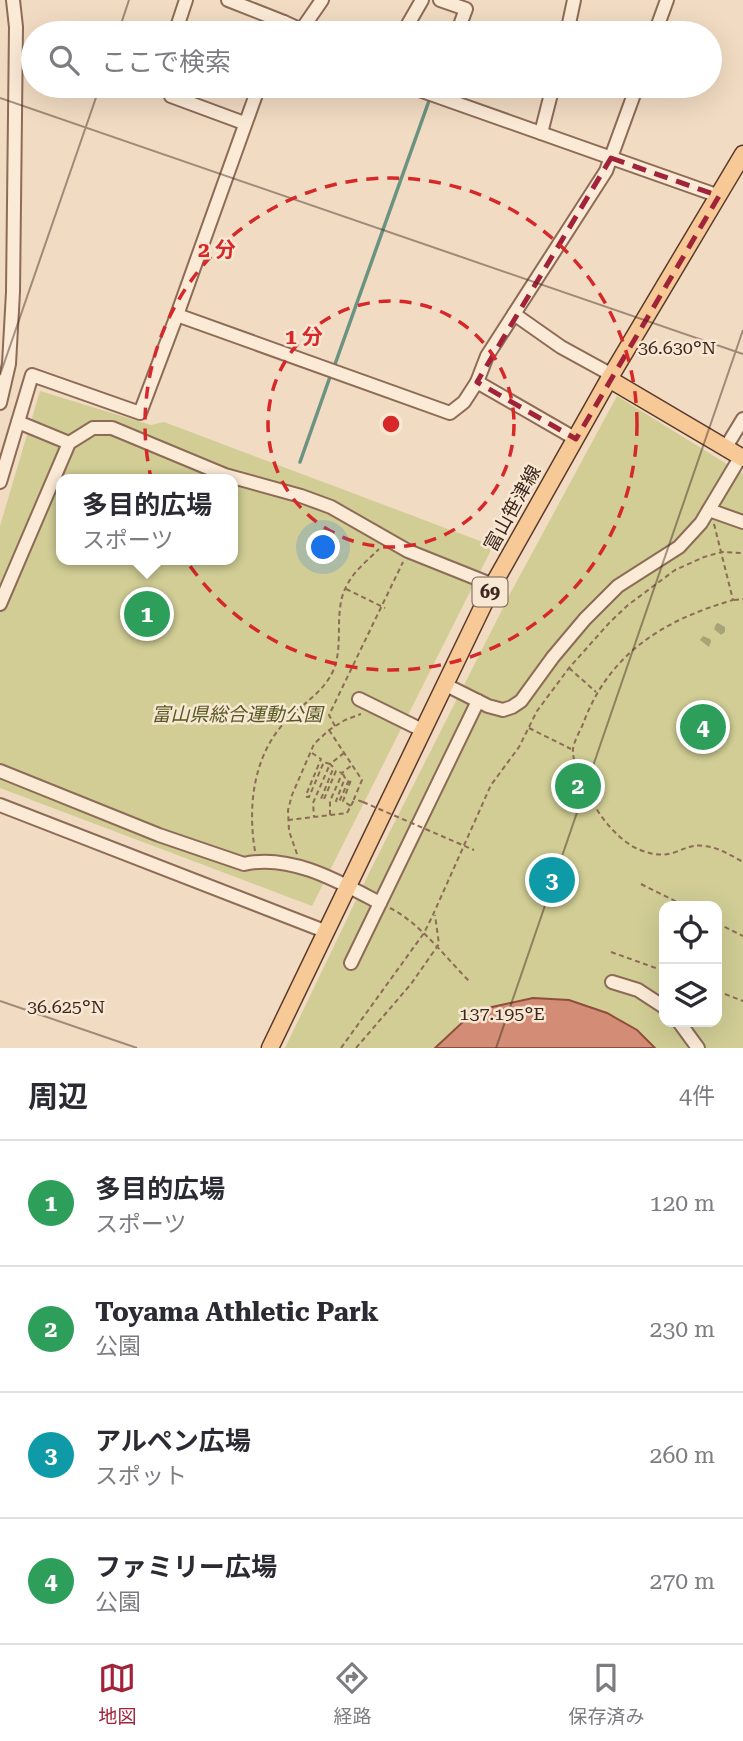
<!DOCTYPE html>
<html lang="ja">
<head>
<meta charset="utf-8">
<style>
  body { margin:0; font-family:"Roboto Serif","Noto Sans JP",serif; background:#f7f7f7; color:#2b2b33 }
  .controls { position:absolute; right:21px; bottom:21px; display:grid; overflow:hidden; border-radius:14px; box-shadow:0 7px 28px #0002 }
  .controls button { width:63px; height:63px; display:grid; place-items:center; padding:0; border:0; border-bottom:2px solid #e1e1e2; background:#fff; color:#2b2b33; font:35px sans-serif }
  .you { position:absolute; left:324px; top:548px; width:24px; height:24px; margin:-18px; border:5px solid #fff; border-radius:50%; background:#1a73e8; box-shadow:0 0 0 10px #1a73e833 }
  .badge { display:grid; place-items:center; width:46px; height:46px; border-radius:50%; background:#a12339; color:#fff; font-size:23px; font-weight:700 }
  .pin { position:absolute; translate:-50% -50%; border:4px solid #fff; box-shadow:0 2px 7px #0006 }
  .popup { position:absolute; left:56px; top:474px; width:182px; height:91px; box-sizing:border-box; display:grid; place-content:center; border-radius:14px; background:#fff; filter:drop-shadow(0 2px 5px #0005); font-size:23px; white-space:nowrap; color:#7c7c81 }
  .popup b { font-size:26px; color:#2b2b33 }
  .popup::after { content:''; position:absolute; left:50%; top:100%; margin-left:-14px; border:14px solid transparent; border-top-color:#fff }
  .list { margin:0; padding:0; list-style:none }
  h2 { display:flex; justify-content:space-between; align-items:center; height:91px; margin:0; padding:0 28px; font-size:30px }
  h2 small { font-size:23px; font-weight:400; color:#7c7c81 }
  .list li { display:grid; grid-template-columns:46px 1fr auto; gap:21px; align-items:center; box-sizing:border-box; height:126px; padding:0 28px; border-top:2px solid #e1e1e2 }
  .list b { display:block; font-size:26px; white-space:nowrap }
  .list p { margin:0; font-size:23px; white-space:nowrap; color:#7c7c81 }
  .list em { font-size:23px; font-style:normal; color:#7c7c81 }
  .icon { flex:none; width:38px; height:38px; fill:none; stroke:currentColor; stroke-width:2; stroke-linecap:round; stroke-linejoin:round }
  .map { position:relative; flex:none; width:743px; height:1048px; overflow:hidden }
  .search { position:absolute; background:#fff; box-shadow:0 7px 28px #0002; left:21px; right:21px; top:21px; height:77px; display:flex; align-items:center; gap:18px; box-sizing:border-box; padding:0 24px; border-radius:38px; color:#7c7c81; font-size:26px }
  .sheet { height:595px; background:#fff }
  nav { display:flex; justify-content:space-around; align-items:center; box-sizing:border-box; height:98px; border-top:2px solid #e1e1e2; background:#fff; font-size:19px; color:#7c7c81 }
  nav a { display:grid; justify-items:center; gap:4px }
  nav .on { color:#a12339 }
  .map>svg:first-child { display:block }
  .green { fill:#d1cd95; fill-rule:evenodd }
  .shadow { fill:#0003 }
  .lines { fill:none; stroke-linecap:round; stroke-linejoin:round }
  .stream { stroke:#6b9382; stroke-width:3.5 }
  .building { fill:#d38c75; stroke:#8e4e3b; stroke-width:2 }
  .minor-casing { stroke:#8d6b57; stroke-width:16 }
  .major-casing { stroke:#5a3a2c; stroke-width:19 }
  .path { stroke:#8d6b57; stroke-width:2; stroke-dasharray:5 3.5; stroke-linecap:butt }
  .minor { stroke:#fbead6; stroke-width:12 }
  .major { stroke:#f7c997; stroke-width:16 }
  .path-bridge { stroke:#8d6b57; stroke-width:2; stroke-dasharray:5 3.5; stroke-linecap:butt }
  .marked { fill:none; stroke:#a12339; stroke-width:5; stroke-dasharray:14 9; stroke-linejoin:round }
  .ticks { fill:none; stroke:#3c261d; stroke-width:2; stroke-opacity:0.45 }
  .ring { fill:none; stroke:#d62828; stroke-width:3.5; stroke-dasharray:12 9 }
  .labels { text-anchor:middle; stroke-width:5; stroke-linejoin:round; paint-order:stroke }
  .shield { fill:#f8e7d2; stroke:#746053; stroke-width:2 }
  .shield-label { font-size:18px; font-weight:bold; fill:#3c261d }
  .street-label { font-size:19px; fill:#3c261d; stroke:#f8e7d2 }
  .park-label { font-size:19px; font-style:italic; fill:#555a22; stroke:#f8e7d2 }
  .ticks-label { font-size:18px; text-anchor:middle; fill:#3c261d; stroke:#f8e7d2; stroke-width:5; stroke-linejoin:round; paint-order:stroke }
  .centre { fill:#d62828; stroke:#f8e7d2; stroke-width:3.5 }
  .ring-label { font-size:21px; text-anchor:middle; font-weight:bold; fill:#d62828; stroke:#f8e7d2; stroke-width:5; stroke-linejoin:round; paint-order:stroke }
</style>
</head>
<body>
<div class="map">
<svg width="743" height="1048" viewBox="0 0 743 1048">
  <rect width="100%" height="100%" fill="#f1dbc2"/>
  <g class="green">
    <path d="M40 391 151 425 164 422 493 546 312 906 0 788V526ZM61 479H233V560H61Z"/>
    <path d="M617 396 743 474V1048H285L371 869 510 594ZM664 906H717V1022H664Z"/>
  </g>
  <g class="shadow">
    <polygon points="718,623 725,627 725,632 721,635 714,629 716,624"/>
    <polygon points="703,636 710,639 711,641 709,647 700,640"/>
  </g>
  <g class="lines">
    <g class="stream">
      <polyline points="334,367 430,98"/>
      <polyline points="300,462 331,374"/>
    </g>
  </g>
  <polygon class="building" points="533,998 569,1000 607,1013 637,1030 655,1048 435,1048 466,1019 492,1007"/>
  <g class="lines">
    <defs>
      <g id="minor">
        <polyline points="228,0 284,22"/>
        <polyline points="440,0 466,9 457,33"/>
        <polyline points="302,29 322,0"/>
        <polyline points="175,33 186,0"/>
        <polyline points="279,33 284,22 308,33"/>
        <polyline points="403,33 422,0"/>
        <polyline points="567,33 574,0"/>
        <polyline points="655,33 667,0"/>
        <polyline points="172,86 171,96 244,123"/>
        <polyline points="408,86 719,196"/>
        <polyline points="541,133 553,86"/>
        <polyline points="514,314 606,171 637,86"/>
        <polyline points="177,315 450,413 464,402 477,382 576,439"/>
        <polyline points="477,382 487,356 514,314 561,347 612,375"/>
        <polyline points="0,403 9,364 13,292 16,27 13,0"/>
        <polyline points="18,422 69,443"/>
        <polyline points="726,447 743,419"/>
        <polyline points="0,482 32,375 140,413 177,315 259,86"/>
        <polyline points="709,510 743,522"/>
        <polyline points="0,604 69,443 93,428 112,428 225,475 301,496 331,507 408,551 493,585"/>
        <polyline points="446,685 488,706 503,710 512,707 521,701 553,657 585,619 618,586 679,547 701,523 741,456"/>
        <polyline points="359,699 424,731"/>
        <path d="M0 771 159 835 244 864C290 853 340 882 380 903"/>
        <polyline points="0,805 327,932"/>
        <polyline points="351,963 478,701"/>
        <polyline points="612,982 638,990 664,1007"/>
        <polyline points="679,1022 698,1048"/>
      </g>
      <g id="major">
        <polyline points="609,379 743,458"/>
        <polyline points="270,1048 493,585 609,379 743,154"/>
      </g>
    </defs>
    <use href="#minor" class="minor-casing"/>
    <use href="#major" class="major-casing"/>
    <g class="path">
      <path d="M714 524 733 600C664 620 609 653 583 724 580 731 574 741 573 749 572 762 582 782 588 794 598 814 613 834 632 846 645 853 659 857 673 853 684 849 692 844 704 846 718 847 730 855 743 862"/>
      <polyline points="346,589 385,608"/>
      <polyline points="734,600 743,599"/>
      <polyline points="569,668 596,692"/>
      <polyline points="335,726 329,715 403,562"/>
      <polyline points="529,728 571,749"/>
      <polyline points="329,730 362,780 354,799 363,802"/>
      <polyline points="312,753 321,759 306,795 307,797 309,797 323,764 324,762 330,764 313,803 314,817"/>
      <polyline points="344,753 330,764 333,767 333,769 321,799 324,799 336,771 342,773 352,765"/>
      <polyline points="343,774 345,778 336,801 339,802 348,782 349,780 351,780 343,801 351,806"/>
      <polyline points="330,815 330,801 342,774"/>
      <polyline points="288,820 347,813 354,800"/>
      <path d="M255 851C247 804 254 750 291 716 307 701 325 690 334 669 344 642 333 610 347 585 354 571 368 560 379 549"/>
      <polyline points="297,854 289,831 288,810 292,795 314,744 329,730 345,720 361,714"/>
      <polyline points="641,884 685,906"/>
      <path d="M390 908C420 923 446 958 470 982"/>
      <polyline points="717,923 743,936"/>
      <polyline points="611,952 664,971"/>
      <polyline points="717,991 743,1001"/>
      <polyline points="341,1048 424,933 432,917 491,785 519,747 537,711 569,668 610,622 628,605 675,570 704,557 722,552 743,553"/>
      <polyline points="356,1048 411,984 439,944 435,915"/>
    </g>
    <use href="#minor" class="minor"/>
    <use href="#major" class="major"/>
    <polyline class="path-bridge" points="363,802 474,850"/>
  </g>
  <path class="marked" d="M611 158 719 196 576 439 477 382Z"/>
  <path class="ticks" d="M118 33 129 0M0 98 743 354M0 375 100 86M0 1001 137 1048M496 1048 743 330"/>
  <g class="ring">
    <circle cx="391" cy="424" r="123"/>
    <circle cx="391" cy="424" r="246"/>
  </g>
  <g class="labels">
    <rect class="shield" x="472.5" y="577.5" width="35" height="29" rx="5"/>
    <g class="shield-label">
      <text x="490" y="598">69</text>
    </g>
    <g class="street-label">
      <text transform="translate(512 508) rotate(-61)" y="7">富山笹津線</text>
    </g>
    <g class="park-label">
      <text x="237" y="721">富山県総合運動公園</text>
    </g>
  </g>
  <g class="ticks-label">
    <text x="677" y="354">36.630°N</text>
    <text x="66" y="1013">36.625°N</text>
    <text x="502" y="1020">137.195°E</text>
  </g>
  <circle cx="391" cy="424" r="10" class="centre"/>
  <g class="ring-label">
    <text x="217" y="257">2 分</text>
    <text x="304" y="344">1 分</text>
  </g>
</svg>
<div class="controls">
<button><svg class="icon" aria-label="locate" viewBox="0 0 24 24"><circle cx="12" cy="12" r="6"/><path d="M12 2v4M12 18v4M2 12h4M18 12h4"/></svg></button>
<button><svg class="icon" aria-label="layers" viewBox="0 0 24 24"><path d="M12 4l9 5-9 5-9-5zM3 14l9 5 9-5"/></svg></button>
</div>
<div class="you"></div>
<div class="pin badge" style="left:147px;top:614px;background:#2e9e5b">1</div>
<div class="popup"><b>多目的広場</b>スポーツ</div>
<div class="pin badge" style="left:578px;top:786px;background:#2e9e5b">2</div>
<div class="pin badge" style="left:552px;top:880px;background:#0f9aa8">3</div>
<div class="pin badge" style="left:703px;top:727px;background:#2e9e5b">4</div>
<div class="search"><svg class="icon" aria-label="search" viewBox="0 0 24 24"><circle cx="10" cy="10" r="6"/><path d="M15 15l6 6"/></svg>ここで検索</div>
</div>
<section class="sheet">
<h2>周辺<small>4件</small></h2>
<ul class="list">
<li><span class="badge" style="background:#2e9e5b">1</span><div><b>多目的広場</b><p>スポーツ</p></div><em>120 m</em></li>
<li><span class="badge" style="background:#2e9e5b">2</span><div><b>Toyama Athletic Park</b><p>公園</p></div><em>230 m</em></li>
<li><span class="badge" style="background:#0f9aa8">3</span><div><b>アルペン広場</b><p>スポット</p></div><em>260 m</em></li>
<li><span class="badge" style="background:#2e9e5b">4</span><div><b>ファミリー広場</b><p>公園</p></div><em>270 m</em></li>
</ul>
</section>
<nav>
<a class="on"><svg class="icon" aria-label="map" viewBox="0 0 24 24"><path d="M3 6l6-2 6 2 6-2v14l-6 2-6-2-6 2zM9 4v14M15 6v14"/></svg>地図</a>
<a><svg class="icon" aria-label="directions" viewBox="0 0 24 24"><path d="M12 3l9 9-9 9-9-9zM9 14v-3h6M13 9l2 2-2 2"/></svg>経路</a>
<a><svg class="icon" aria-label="saved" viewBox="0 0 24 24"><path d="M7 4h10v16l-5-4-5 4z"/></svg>保存済み</a>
</nav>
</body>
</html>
